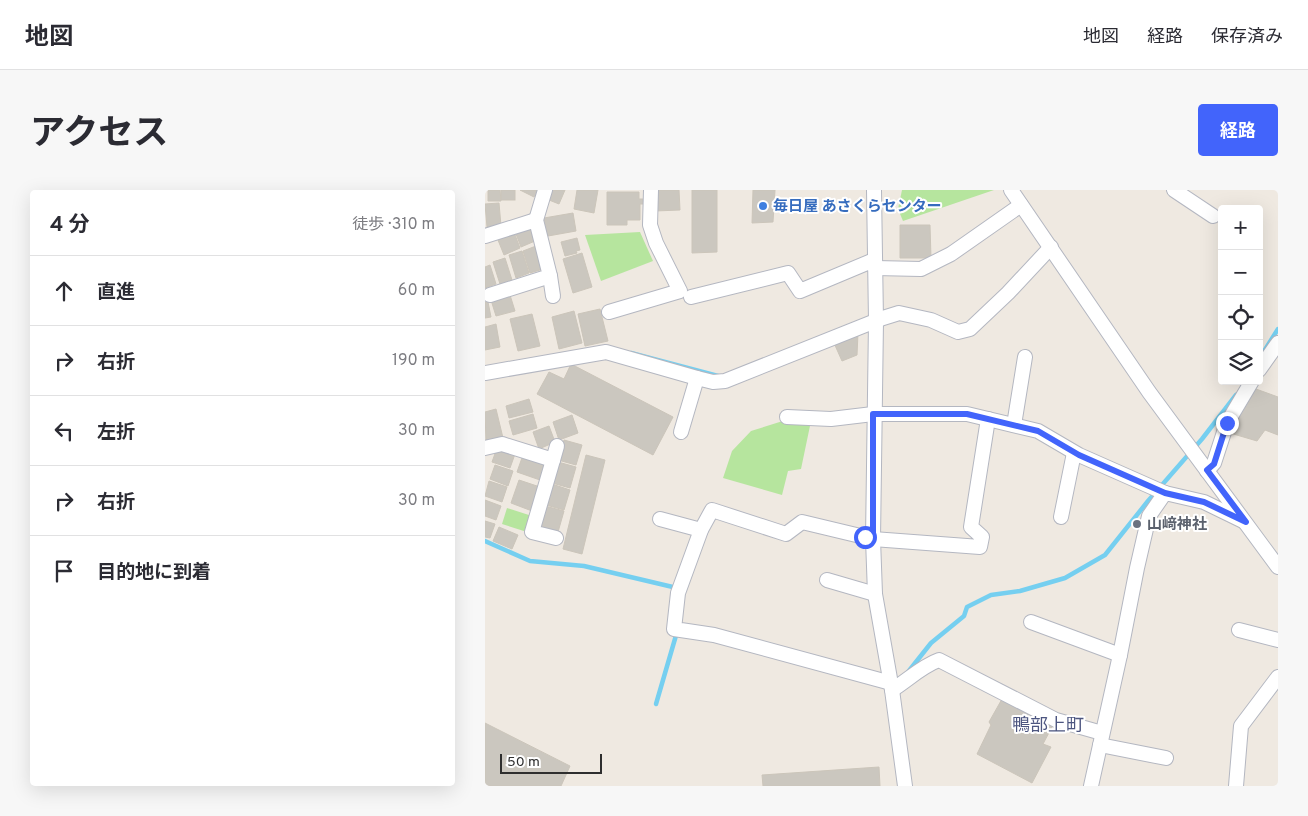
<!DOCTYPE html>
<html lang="ja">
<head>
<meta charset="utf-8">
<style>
  body { margin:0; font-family:Overpass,"Noto Sans JP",sans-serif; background:#f7f7f7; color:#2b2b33 }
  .controls { position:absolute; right:15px; top:15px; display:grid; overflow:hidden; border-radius:5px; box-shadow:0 5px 20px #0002 }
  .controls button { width:45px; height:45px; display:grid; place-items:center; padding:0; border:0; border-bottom:1px solid #e1e1e2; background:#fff; color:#2b2b33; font:25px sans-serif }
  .scale { position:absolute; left:15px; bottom:12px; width:102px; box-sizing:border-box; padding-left:5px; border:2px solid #2e2e2e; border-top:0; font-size:14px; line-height:18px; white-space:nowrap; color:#2e2e2e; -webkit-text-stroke:4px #fff; paint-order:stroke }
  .stop { position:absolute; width:15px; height:15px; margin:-11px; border:4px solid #4264fb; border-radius:50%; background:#fff }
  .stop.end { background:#4264fb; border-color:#fff; box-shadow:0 1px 5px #0008 }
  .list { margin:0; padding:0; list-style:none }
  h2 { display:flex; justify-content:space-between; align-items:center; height:65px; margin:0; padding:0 20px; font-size:21px }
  h2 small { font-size:16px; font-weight:400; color:#7c7c81 }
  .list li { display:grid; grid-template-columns:32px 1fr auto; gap:15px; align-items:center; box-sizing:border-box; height:70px; padding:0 20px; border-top:1px solid #e1e1e2 }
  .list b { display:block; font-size:19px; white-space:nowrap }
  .list em { font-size:16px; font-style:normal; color:#7c7c81 }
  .icon { flex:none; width:28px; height:28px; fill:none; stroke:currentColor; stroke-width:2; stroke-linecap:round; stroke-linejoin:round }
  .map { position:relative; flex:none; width:793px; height:596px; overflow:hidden; border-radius:5px }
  header { display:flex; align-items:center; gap:30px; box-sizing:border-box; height:70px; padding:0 25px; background:#fff; border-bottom:1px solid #e1e1e2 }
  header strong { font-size:24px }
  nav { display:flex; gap:28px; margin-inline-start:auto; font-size:18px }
  .intro { display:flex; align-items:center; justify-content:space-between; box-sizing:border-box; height:120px; padding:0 30px }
  h1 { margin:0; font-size:35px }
  .button { padding:12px 22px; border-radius:5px; background:#4264fb; color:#fff; font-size:18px; font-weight:700 }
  main { display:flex; gap:30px; padding:0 30px }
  aside { flex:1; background:#fff; border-radius:5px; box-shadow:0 5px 20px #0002 }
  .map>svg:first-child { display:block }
  .green { fill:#b6e59e }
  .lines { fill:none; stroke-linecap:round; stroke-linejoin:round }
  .stream { stroke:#75cff0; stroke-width:4.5 }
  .building { fill:#cbc7bf; stroke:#cbc5ba }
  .minor-casing { stroke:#b4b7c1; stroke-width:16 }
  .minor { stroke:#fff; stroke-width:14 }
  .route { stroke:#4264fb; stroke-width:6 }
  .shop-dot { fill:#3f7fe0; stroke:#fff; stroke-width:2 }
  .worship-dot { fill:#6b7280; stroke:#fff; stroke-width:2 }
  .labels { text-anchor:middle; stroke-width:4; stroke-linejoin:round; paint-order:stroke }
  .shop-label { font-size:15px; font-weight:bold; fill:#366cbe; stroke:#fff; text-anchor:start }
  .worship-label { font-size:15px; font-weight:bold; fill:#5b616d; stroke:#fff; text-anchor:start }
  .quarter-label { font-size:18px; fill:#4d5680; stroke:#fff }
</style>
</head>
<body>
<header>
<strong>地図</strong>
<nav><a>地図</a><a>経路</a><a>保存済み</a></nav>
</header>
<div class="intro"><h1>アクセス</h1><a class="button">経路</a></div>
<main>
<aside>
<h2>4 分<small>徒歩 · 310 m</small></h2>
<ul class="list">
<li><svg class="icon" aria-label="ahead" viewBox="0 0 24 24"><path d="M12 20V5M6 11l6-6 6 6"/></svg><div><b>直進</b></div><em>60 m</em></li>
<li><svg class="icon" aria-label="right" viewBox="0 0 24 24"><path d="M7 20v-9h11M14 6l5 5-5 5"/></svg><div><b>右折</b></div><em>190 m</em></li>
<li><svg class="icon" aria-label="left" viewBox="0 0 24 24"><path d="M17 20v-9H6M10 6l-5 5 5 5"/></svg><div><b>左折</b></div><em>30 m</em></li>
<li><svg class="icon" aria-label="right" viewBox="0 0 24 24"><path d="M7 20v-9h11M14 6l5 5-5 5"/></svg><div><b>右折</b></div><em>30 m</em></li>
<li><svg class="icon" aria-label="arrive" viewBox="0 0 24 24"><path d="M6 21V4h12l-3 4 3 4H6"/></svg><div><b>目的地に到着</b></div></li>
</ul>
</aside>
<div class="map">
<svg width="793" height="596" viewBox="0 0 793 596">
  <rect width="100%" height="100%" fill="#efe9e1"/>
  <g class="green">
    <polygon points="417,0 509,0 418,31 413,19"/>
    <polygon points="155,42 168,71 116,91 100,45"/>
    <polygon points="301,230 326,231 316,279 303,281 297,305 238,288 247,261 266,241"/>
    <polygon points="22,318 47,326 42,342 17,334"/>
  </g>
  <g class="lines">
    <g class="stream">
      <polyline points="146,163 233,186"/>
      <polyline points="778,163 793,139"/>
      <polyline points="0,351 45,371 99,376 192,398"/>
      <polyline points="423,482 446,453 479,426 482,417 506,405 535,401 580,388 620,365 663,311 717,249 751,205"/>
      <polyline points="171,514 192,442"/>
    </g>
  </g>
  <g class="building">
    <polygon points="3,0 15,0 16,11 3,11"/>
    <rect x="16" y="0" width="14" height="10"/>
    <polygon points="35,0 53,0 49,7"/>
    <polygon points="63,0 80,0 74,14 59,8"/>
    <polygon points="92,0 113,0 109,23 89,19"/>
    <polygon points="169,0 194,0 195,20 170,21"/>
    <polygon points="207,0 232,0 232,62 207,63"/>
    <polygon points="268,0 290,0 288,32 267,33"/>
    <polygon points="122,2 154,2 154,9 158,9 158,14 155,14 155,30 142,30 142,35 122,35"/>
    <polygon points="14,13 16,36 2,37 0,14"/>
    <polygon points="88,23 91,41 63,46 59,28"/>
    <polygon points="415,35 445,35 446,68 415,68"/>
    <polygon points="45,39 50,51 36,57 31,44"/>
    <polygon points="29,42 35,58 19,65 13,50"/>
    <polygon points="92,48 95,60 91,61 92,63 80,66 76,52"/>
    <polygon points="51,56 58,79 45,83 38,61"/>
    <polygon points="37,61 44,83 31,88 24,65"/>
    <polygon points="97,63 107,97 88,103 78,69"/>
    <polygon points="20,68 27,90 15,94 8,72"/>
    <polygon points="5,75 11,94 0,98 0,77"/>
    <polygon points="25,105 30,121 11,126 6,110"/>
    <polygon points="0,112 3,112 6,127 0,128"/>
    <polygon points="115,119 123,151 100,156 93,124"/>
    <polygon points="89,121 97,153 74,159 67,127"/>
    <polygon points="47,124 55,156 33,161 25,129"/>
    <polygon points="11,134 15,157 0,160 0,137"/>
    <polygon points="373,143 372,165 357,171 349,153"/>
    <polygon points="86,174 188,227 168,265 52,204 64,182 79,189"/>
    <polygon points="771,199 793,207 793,245 780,240 772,251 745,243 747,234"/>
    <polygon points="44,209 48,222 24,228 21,216"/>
    <polygon points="11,219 18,248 1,252 0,222"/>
    <polygon points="48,224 52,238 28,245 24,231"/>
    <polygon points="87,225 93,243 74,250 68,232"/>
    <polygon points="64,236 70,252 54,259 48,242"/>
    <polygon points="79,250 97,255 91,275 73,270"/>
    <polygon points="12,258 30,264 25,278 7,272"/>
    <polygon points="38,265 61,273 55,290 32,282"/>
    <polygon points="101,265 120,270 97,364 78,359"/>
    <polygon points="73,272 91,277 85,298 67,293"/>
    <polygon points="10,275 28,281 23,296 5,289"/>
    <polygon points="34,290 55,297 47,321 26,313"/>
    <polygon points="4,291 22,297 17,312 0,306"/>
    <polygon points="67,294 85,300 79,320 61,315"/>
    <polygon points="0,310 16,316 11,330 0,326"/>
    <polygon points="60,316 79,321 73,342 54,337"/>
    <polygon points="0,331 10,334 5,348 0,347"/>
    <polygon points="14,337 33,345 27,359 8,351"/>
    <polygon points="517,509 568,535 558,554 566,557 547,593 492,564 506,535 504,532"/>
    <polygon points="0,533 85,576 76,596 0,596"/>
    <polygon points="394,577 395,596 278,596 277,585"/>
  </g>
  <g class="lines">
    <defs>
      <g id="minor">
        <polyline points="389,0 391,131 388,349 390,404 407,500 420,596"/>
        <polyline points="526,0 664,202 793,377"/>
        <polyline points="689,0 728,26"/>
        <polyline points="0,46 51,30"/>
        <polyline points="390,78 436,79 466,64 536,15"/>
        <polyline points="65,86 68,106"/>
        <polyline points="5,105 65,86 51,30 60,0"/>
        <polyline points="206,107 303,83 315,101 389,70"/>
        <polyline points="124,122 195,101 171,53 165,35 166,0"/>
        <polyline points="774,180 793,153"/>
        <polyline points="0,183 121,162 212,188 228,192 240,191 398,128 414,123 446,130 473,142 485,139 523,103 566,57"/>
        <polyline points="302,227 346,229 388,224 482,224 553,241 594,265 680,303"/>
        <polyline points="529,235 540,167"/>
        <polyline points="196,242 212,188"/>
        <polyline points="0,258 17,254 68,270 47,342 71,348"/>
        <polyline points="68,270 72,256"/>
        <polyline points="722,281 729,273 742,233 767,191"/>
        <polyline points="576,327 589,263"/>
        <polyline points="175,329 216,340"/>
        <polyline points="342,390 390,404"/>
        <polyline points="546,432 635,465"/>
        <polyline points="754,440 793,450"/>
        <polyline points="406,493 229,445 189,439 193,403 216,340 227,320 301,344 317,332 388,349 495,357 497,347 486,337 503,229"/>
        <path d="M407 500C423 490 437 476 454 470L571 530 617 543"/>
        <polyline points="615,555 681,568"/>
        <polyline points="606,596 635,465 652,378 664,326 680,303 719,312 758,331"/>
        <polyline points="751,596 756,536 793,487"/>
      </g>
    </defs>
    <use href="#minor" class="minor-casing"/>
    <use href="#minor" class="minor"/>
  </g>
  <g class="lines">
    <polyline class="route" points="380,347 388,349 388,224 482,224 553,241 594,265 680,303 719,312 761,332 722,280 729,274 742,233"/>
  </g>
  <circle class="shop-dot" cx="278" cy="16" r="5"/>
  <circle class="worship-dot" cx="652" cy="334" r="5"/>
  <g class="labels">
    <g class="shop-label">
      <text x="288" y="21">毎日屋 あさくらセンター</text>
    </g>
    <g class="worship-label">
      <text x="662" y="339">山﨑神社</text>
    </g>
    <g class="quarter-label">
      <text x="563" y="541">鴨部上町</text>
    </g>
  </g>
</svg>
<div class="controls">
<button>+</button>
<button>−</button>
<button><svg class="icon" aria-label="locate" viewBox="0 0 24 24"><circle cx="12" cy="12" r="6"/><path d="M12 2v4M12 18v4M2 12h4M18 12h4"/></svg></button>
<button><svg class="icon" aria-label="layers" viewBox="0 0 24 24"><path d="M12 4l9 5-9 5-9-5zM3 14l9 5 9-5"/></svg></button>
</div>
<div class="scale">50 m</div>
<div class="stop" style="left:380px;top:347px"></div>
<div class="stop end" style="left:742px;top:233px"></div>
</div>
</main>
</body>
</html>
